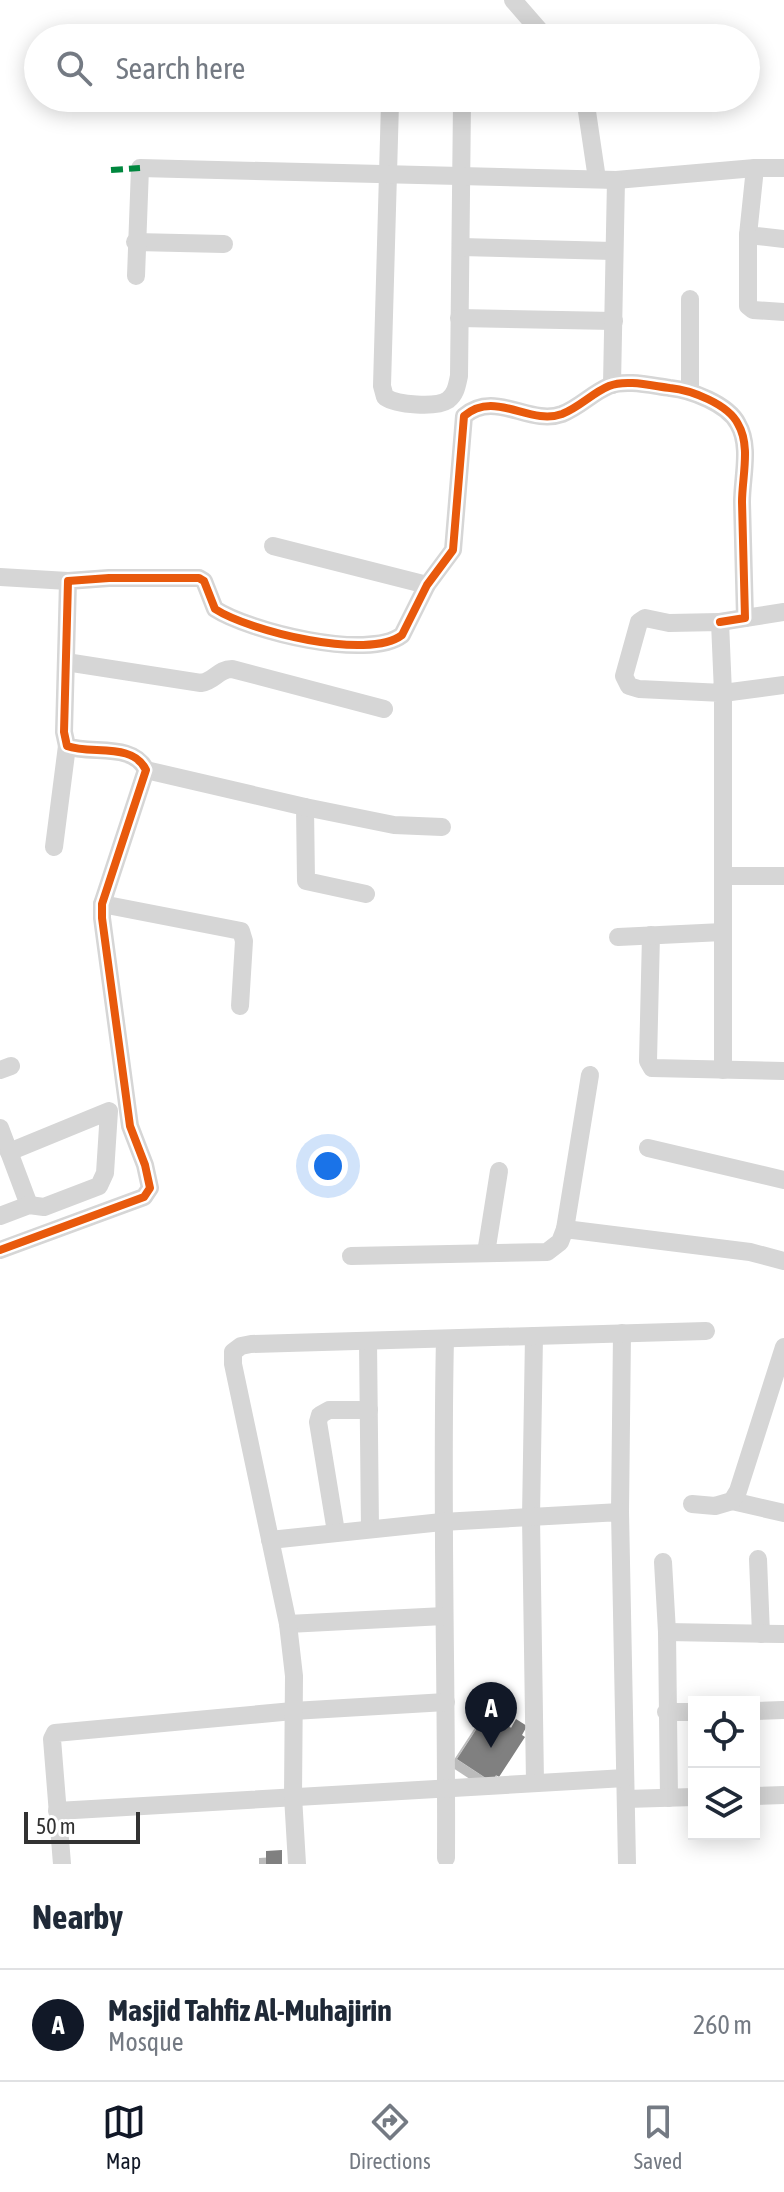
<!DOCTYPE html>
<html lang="en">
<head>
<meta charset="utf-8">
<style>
  body { margin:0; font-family:"Asap Condensed",sans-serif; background:#f6f6f7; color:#1f2937 }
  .controls { position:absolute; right:24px; bottom:24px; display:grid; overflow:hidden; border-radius:0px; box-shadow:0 4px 20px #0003 }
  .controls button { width:72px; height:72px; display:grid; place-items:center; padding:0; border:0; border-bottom:2px solid #e0e1e3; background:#fff; color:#1f2937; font:40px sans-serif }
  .scale { position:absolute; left:24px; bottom:20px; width:116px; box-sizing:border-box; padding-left:8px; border:4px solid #323232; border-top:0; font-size:22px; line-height:28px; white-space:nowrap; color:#323232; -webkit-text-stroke:6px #fff; paint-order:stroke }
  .you { position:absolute; left:328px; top:1166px; width:28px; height:28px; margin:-20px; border:6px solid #fff; border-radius:50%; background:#1a73e8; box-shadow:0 0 0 12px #1a73e833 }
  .badge { display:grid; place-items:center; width:52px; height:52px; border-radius:50%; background:#111827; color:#fff; font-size:26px; font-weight:700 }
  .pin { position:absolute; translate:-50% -66px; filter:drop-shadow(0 2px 4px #0008) }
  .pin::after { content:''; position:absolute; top:42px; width:28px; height:24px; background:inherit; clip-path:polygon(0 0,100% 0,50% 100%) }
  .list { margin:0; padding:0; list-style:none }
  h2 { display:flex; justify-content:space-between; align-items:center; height:104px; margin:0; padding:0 32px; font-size:34px }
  h2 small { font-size:26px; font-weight:400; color:#747a83 }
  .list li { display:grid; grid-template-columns:52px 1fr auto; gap:24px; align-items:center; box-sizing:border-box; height:112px; padding:0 32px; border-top:2px solid #e0e1e3 }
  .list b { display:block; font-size:30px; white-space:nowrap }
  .list p { margin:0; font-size:26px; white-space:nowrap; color:#747a83 }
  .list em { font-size:26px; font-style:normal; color:#747a83 }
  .icon { flex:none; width:44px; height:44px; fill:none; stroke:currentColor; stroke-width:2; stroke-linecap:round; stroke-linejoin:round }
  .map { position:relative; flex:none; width:784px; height:1864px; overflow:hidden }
  .search { position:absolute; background:#fff; box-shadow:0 4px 20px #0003; left:24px; right:24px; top:24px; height:88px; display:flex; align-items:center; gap:20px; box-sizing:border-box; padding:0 28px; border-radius:44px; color:#747a83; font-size:30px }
  .sheet { height:216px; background:#fff }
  nav { display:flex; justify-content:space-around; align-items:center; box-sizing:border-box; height:112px; border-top:2px solid #e0e1e3; background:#fff; font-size:22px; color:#747a83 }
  nav a { display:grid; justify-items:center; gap:4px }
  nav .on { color:#111827 }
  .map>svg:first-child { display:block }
  .building { fill:#808080; filter:url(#shadow) }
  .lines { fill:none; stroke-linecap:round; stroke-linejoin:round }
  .minor { stroke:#d6d6d6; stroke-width:18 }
  .quiet { stroke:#00873e; stroke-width:6; stroke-dasharray:12 6; stroke-linecap:butt }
  .cycleway-casing { stroke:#fff; stroke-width:13 }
  .cycleway { stroke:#e8590c; stroke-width:8 }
</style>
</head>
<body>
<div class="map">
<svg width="784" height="1864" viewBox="0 0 784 1864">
  <defs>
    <filter id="shadow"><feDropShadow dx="-7" dy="7" stdDeviation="0" flood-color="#0004"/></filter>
  </defs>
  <rect width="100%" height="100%" fill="#fff"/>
  <g class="building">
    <polygon points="487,1713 511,1728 516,1719 527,1726 522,1735 525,1737 499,1777 496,1775 492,1782 457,1759"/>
    <polygon points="282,1850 282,1864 266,1864 266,1851"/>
  </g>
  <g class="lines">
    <g class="minor">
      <polyline points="513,0 546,38"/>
      <path d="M285 98 390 103 382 386 385 397C397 405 436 408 448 400 456 394 457 385 459 376L462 103 514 102"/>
      <polyline points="585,98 597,179"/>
      <polyline points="755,168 748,235 784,239"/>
      <polyline points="748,235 748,306 753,310 784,312"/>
      <polyline points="135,242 224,244"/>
      <polyline points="461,247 613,251"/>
      <polyline points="136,276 140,168 616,180 755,168 784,168"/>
      <polyline points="690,299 690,391"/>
      <polyline points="459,318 614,321"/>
      <polyline points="612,385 616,180"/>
      <polyline points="273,546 427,585"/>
      <polyline points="0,577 68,581"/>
      <polyline points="745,618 784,612"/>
      <path d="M66 662 201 683C215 681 218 669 232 669L384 709"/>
      <polyline points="146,770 305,807 306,881 366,894"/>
      <polyline points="305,807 394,825 442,827"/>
      <polyline points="54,847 67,746"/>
      <polyline points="724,876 784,876"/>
      <polyline points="102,904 241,931 244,941 240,1006"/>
      <polyline points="651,935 648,1061 652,1068 784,1071"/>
      <polyline points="618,937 723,932"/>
      <polyline points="0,1070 11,1066"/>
      <polyline points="723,1070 723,693 639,689 629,686 624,676 639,622 645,618 669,623 720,622 723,693 784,685"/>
      <polyline points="0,1128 29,1205"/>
      <polyline points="648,1148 784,1180"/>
      <polyline points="0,1216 29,1205 44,1207 99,1186 105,1173 109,1111 9,1152"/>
      <polyline points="565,1229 590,1075"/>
      <path d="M0 1250 144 1197 150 1188 145 1165 130 1126 102 918V904L146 770C133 742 91 755 67 746L64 732 68 581 109 578H199L204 581 215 609C249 631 368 661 402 635L427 585 453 550 464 416C495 389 529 426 562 414 580 407 592 393 609 386 626 379 653 386 670 388 691 390 728 404 738 424 751 446 742 477 742 502 743 540 744 579 745 618L720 622"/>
      <polyline points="486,1253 499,1171"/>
      <polyline points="351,1256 547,1252 560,1242 565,1229 750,1252 784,1261"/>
      <polyline points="534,1336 531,1517 535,1782"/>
      <path d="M445 1339C441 1512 447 1685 446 1858"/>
      <polyline points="368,1341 370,1529"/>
      <polyline points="732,1501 784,1513"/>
      <polyline points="692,1504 715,1506 732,1501 738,1491 784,1347"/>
      <polyline points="620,1512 622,1333"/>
      <polyline points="336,1532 318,1422 320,1415 329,1410 369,1410"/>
      <polyline points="270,1540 442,1522 620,1512 627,1864"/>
      <polyline points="758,1559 761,1634"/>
      <polyline points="663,1562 667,1632 669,1798"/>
      <polyline points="288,1624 444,1616"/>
      <polyline points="667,1632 783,1634"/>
      <polyline points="754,1711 783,1710"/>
      <polyline points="666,1712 694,1712"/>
      <polyline points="754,1796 784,1795"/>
      <polyline points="626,1799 694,1797"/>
      <polyline points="57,1811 625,1778"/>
      <polyline points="62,1864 52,1739 55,1733 293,1711 446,1702"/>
      <polyline points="297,1864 293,1796 294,1676 288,1624 233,1364 233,1352 241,1346 251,1344 706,1331"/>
    </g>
    <polyline class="quiet" points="111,170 140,168"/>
    <defs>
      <path id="cycleway" d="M0 1250 144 1197 150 1188 145 1165 130 1126 102 918V904L146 770C133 742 91 755 67 746L64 732 68 581 109 578H199L204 581 215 609C249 631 368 661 402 635L427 585 453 550 464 416C495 389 529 426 562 414 580 407 592 393 609 386 626 379 653 386 670 388 691 390 728 404 738 424 751 446 742 477 742 502 743 540 744 579 745 618L720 622"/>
    </defs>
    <use href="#cycleway" class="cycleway-casing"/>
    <use href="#cycleway" class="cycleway"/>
  </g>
</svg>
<div class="controls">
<button><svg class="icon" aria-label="locate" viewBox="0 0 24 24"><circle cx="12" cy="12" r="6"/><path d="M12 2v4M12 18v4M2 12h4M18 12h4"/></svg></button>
<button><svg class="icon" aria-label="layers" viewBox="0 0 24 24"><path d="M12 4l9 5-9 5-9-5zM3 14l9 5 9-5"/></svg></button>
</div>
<div class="scale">50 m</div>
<div class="you"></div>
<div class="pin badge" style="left:491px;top:1748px">A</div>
<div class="search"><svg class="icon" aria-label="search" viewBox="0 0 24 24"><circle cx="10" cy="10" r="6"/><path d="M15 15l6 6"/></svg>Search here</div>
</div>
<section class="sheet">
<h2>Nearby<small></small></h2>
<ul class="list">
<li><span class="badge">A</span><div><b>Masjid Tahfiz Al-Muhajirin</b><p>Mosque</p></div><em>260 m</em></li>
</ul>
</section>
<nav>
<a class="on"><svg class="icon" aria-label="map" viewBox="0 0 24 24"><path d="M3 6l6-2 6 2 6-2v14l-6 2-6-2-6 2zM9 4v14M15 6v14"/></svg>Map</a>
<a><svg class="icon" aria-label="directions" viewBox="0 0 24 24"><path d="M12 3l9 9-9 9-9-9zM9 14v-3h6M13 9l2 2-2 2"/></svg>Directions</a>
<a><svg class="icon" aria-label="saved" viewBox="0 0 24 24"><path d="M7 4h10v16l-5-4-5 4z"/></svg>Saved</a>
</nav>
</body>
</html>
